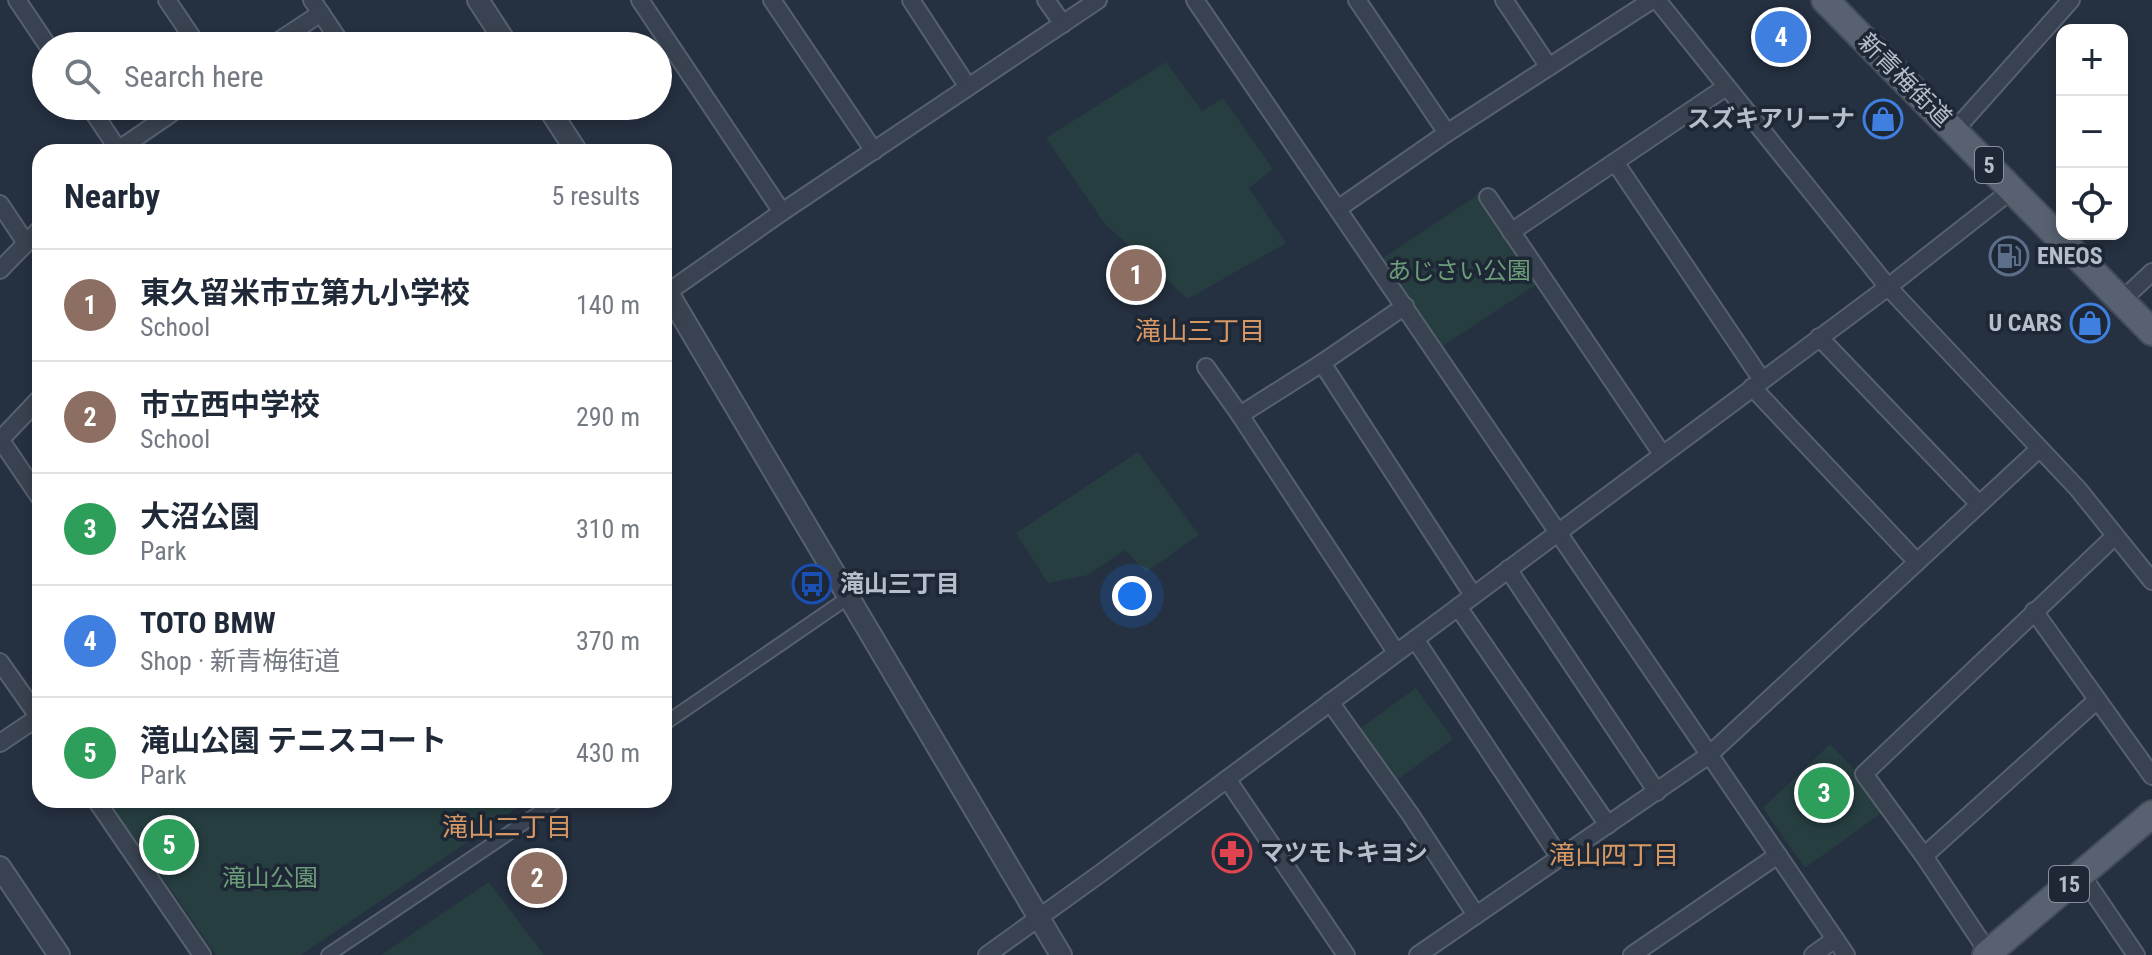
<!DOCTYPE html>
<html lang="en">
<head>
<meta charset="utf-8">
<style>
  body { margin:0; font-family:"Roboto Condensed","Noto Sans JP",sans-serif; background:#f2f2f3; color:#1f2937 }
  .controls { position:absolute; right:24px; top:24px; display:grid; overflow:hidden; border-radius:16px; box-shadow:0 4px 12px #0003 }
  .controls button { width:72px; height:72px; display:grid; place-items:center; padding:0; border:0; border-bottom:2px solid #e0e1e3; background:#fff; color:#1f2937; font:40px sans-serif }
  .you { position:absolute; left:1132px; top:596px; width:28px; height:28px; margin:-20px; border:6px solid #fff; border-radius:50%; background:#1a73e8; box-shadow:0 0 0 12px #1a73e833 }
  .badge { display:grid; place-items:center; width:52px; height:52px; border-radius:50%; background:#50688f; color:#fff; font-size:26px; font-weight:700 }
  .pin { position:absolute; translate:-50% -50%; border:4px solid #fff; box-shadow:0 2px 8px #0006 }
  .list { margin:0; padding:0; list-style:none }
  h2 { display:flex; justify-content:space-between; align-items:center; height:104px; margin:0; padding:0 32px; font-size:34px }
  h2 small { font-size:26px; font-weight:400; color:#747a83 }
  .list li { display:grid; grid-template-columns:52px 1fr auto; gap:24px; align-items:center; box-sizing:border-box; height:112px; padding:0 32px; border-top:2px solid #e0e1e3 }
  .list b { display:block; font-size:30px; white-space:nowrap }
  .list p { margin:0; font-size:26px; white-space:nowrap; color:#747a83 }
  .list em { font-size:26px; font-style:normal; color:#747a83 }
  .icon { flex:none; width:44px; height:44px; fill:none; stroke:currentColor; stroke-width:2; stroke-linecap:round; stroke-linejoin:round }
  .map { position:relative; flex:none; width:2152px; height:955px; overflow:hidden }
  .search { position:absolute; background:#fff; box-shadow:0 4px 12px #0003; left:32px; top:32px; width:640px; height:88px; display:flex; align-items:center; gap:20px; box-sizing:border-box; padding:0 28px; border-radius:44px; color:#747a83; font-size:30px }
  .panel { position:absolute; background:#fff; box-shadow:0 4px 12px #0003; left:32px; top:144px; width:640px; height:664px; border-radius:24px }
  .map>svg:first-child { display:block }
  .green { fill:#273e41 }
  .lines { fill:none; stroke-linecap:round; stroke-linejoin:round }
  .pedestrian-casing { stroke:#57606e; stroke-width:16 }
  .minor-casing { stroke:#57606e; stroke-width:20 }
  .tertiary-casing { stroke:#57606e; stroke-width:24 }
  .primary-casing { stroke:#434b59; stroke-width:30 }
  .pedestrian { stroke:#394250; stroke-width:12 }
  .minor { stroke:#394250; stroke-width:16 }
  .tertiary { stroke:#394250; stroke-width:20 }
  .primary { stroke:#576170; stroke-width:26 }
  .labels { text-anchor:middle; stroke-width:7; stroke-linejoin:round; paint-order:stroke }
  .shield { fill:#1e2735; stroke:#88909e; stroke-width:2 }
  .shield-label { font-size:22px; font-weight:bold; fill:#b6bdcb }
  .street-label { font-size:24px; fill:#b6bdcb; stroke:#1e2735 }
  .poi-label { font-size:24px; font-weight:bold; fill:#b6bdcb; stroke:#1e2735; text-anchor:start }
  .park-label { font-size:24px; fill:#6c9c78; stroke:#1e2735 }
  .neighbourhood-label { font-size:26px; fill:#d79864; stroke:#1e2735 }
</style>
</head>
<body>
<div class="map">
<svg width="2152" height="955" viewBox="0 0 2152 955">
  <rect width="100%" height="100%" fill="#253040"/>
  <g class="green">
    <polygon points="1166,62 1202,111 1223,98 1273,169 1249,188 1286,243 1188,299 1105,224 1046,138"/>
    <polygon points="1479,194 1537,284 1443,346 1383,258"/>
    <polygon points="1138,452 1199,535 1146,572 1125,550 1088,575 1048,583 1016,533"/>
    <polygon points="1416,688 1453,739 1393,783 1357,731"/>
    <polygon points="1830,744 1858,773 1883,812 1805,868 1763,808"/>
    <polygon points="106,800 529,800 301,955 216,955 160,874 156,876"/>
    <polygon points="489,882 544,955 381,955"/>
  </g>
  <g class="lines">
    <defs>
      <g id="pedestrian">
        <polyline points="664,724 849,597"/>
        <polyline points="328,955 558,800"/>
      </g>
      <g id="minor">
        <polyline points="17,0 48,46"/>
        <polyline points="167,0 198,46"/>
        <polyline points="312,0 343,46"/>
        <polyline points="640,0 782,212"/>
        <polyline points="772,0 874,151"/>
        <polyline points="911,0 968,87"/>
        <polyline points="1046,0 1063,24"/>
        <polyline points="1195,0 1846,955"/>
        <polyline points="1357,0 1447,133"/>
        <polyline points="1504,0 1549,67"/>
        <polyline points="1657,0 1888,287 2078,489 2152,581"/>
        <polyline points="271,46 321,13"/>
        <polyline points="89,106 120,152"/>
        <polyline points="385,106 387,110"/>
        <polyline points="1955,130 2071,0"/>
        <polyline points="115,152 182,106"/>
        <polyline points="1615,162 1762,380"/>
        <polyline points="1488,197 1662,454"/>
        <polyline points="0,204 26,243"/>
        <polyline points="1339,208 1447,133 1652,0"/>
        <polyline points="1511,232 1726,87"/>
        <polyline points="0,270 40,229"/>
        <polyline points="664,295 782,212 1098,0"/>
        <polyline points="2121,301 2152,272"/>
        <polyline points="1819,337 1979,504"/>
        <polyline points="1322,363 1473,595"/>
        <polyline points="1206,367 1240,415 1396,652"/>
        <polyline points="1752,387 1917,562"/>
        <polyline points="1240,415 1322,363 1405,306"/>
        <polyline points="0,439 40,498"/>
        <polyline points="0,440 40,398"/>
        <polyline points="1508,569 1657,792"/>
        <polyline points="1458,607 1608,825"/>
        <polyline points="2034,611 2152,776"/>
        <polyline points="1415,639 1560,858"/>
        <polyline points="0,662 40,719"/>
        <polyline points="1330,702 1410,814 1476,915"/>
        <polyline points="0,743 40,716"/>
        <polyline points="1227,779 1346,955"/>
        <polyline points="96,800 202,955"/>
        <polyline points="1924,856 2096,701"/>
        <polyline points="2081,874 2136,955"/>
        <polyline points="987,955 1101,873 1888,287 2013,189"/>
        <polyline points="1418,955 1709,755 2039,449"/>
        <polyline points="1632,955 1778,855"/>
        <polyline points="1813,955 1835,939"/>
        <polyline points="1990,955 1924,856 1864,774 2115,536"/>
      </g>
      <g id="tertiary">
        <polyline points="478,0 508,46"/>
        <polyline points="547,106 577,152"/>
        <polyline points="664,286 1061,955"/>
        <polyline points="0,867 59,955"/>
      </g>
      <g id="primary">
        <polyline points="1825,0 2152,332"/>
        <polyline points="1986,955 2152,814"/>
      </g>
    </defs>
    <use href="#pedestrian" class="pedestrian-casing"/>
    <use href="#minor" class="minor-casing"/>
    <use href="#tertiary" class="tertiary-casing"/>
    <use href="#primary" class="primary-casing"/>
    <use href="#pedestrian" class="pedestrian"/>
    <use href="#minor" class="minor"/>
    <use href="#tertiary" class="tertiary"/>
    <use href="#primary" class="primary"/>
  </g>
  <defs>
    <symbol id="shop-ring" viewBox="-11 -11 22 22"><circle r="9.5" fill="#1e2735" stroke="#3f7fe0" stroke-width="1.5"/><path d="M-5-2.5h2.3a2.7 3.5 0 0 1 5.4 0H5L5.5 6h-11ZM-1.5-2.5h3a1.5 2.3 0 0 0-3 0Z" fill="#3f7fe0"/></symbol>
    <symbol id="fuel-ring" viewBox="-11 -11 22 22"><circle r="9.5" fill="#1e2735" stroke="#5c6f8a" stroke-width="1.5"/><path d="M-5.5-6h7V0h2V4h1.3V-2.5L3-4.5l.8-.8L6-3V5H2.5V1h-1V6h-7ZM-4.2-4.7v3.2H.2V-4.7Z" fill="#5c6f8a"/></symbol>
    <symbol id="bus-ring" viewBox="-11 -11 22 22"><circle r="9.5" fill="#1e2735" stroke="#1a4fb4" stroke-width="1.5"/><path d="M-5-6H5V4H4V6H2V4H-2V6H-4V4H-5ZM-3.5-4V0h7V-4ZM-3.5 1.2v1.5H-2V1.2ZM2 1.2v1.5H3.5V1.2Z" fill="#1a4fb4"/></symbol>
    <symbol id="pharmacy-ring" viewBox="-11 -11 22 22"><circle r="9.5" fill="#1e2735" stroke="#e0444e" stroke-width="1.5"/><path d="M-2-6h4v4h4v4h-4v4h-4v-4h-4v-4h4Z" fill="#e0444e"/></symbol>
  </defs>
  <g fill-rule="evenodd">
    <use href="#shop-ring" x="1861" y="97" width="44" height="44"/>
    <use href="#fuel-ring" x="1987" y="234" width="44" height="44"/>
    <use href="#shop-ring" x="2068" y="301" width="44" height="44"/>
    <use href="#bus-ring" x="790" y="562" width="44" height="44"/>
    <use href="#pharmacy-ring" x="1210" y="831" width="44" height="44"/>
  </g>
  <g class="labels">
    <g class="shield">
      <rect x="1975" y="147" width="28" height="36" rx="6"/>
      <rect x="2049" y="866" width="40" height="36" rx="6"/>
    </g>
    <g class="shield-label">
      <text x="1989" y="173">5</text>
      <text x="2069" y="892">15</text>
    </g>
    <g class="street-label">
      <text transform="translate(1905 80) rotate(45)" y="8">新青梅街道</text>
    </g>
    <g class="poi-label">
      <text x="1855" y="127" text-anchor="end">スズキアリーナ</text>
      <text x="2037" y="264">ENEOS</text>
      <text x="2062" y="331" text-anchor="end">U CARS</text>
      <text x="840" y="592">滝山三丁目</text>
      <text x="1260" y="861">マツモトキヨシ</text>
    </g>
    <g class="park-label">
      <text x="1459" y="279">あじさい公園</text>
      <text x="270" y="886">滝山公園</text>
    </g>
    <g class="neighbourhood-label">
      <text x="1200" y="340">滝山三丁目</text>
      <text x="507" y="836">滝山二丁目</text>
      <text x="1614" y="864">滝山四丁目</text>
    </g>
  </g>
</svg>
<div class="controls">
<button>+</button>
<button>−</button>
<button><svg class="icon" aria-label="locate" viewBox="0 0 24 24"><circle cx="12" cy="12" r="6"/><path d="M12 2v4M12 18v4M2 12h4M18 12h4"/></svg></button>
</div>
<div class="you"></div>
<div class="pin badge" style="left:1136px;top:275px;background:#8d6e63">1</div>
<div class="pin badge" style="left:537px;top:878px;background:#8d6e63">2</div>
<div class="pin badge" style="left:1824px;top:793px;background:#2e9e5b">3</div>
<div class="pin badge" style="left:1781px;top:37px;background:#3f7fe0">4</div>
<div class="pin badge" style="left:169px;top:845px;background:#2e9e5b">5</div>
<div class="search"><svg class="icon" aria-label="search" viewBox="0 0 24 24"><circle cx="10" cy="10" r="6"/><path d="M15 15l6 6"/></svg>Search here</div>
<section class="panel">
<h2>Nearby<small>5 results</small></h2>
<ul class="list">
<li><span class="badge" style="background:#8d6e63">1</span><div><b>東久留米市立第九小学校</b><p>School</p></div><em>140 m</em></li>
<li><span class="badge" style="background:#8d6e63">2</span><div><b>市立西中学校</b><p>School</p></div><em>290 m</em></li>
<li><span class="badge" style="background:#2e9e5b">3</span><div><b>大沼公園</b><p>Park</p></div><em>310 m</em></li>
<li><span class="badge" style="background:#3f7fe0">4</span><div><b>TOTO BMW</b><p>Shop · 新青梅街道</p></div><em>370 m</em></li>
<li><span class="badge" style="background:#2e9e5b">5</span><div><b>滝山公園 テニスコート</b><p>Park</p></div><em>430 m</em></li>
</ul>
</section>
</div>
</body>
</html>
